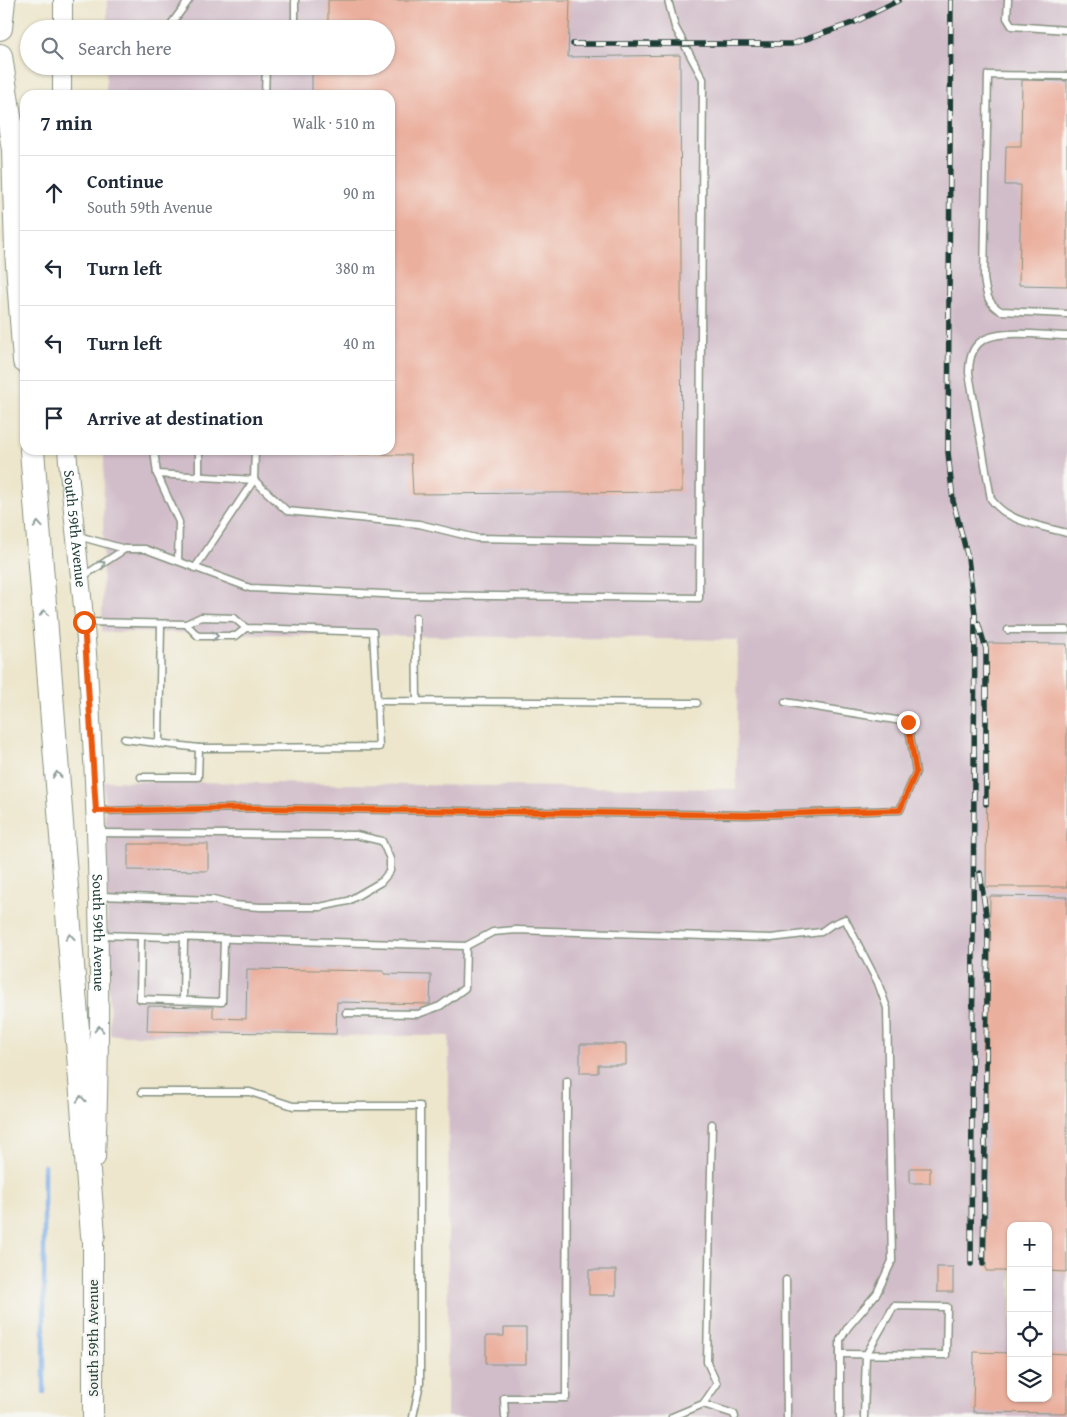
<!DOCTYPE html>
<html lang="en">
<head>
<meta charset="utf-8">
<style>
  body { margin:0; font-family:"Gentium Book Plus",serif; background:#f2f2f3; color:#1f2937 }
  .controls { position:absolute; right:15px; bottom:15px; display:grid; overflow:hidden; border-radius:10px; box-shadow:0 1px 4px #0004 }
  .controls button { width:45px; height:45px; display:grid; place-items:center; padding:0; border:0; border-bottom:1px solid #e0e1e3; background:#fff; color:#1f2937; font:25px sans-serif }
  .stop { position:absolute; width:15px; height:15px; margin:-11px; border:4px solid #ea580c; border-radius:50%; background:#fff }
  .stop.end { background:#ea580c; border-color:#fff; box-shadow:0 1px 5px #0008 }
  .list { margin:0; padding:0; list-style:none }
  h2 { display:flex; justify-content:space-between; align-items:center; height:65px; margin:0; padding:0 20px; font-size:21px }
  h2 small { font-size:16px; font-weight:400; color:#747a83 }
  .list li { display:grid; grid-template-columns:32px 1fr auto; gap:15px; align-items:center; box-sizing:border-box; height:75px; padding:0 20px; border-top:1px solid #e0e1e3 }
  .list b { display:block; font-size:19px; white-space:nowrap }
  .list p { margin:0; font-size:16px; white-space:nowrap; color:#747a83 }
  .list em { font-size:16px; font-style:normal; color:#747a83 }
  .icon { flex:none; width:28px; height:28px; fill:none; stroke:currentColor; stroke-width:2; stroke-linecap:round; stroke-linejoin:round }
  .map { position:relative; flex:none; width:1067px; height:1417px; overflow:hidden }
  .search { position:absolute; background:#fff; box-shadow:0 1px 4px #0004; left:20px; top:20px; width:375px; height:55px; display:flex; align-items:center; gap:12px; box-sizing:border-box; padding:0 18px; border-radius:28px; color:#747a83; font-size:19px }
  .panel { position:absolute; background:#fff; box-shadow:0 1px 4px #0004; left:20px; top:90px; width:375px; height:365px; border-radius:15px }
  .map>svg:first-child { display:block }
  .industrial { fill:#d1bdc9; fill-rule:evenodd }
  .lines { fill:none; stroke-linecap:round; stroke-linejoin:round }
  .stream { stroke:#7aace6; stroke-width:4.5 }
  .building { fill:#ebaf9d }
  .service-casing { stroke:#869280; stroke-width:9 }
  .secondary-casing { stroke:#869280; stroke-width:20 }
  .primary-casing { stroke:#869280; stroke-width:22 }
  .motorway-casing { stroke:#869280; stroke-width:26 }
  .service { stroke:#fff; stroke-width:6 }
  .secondary { stroke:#fff; stroke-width:18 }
  .primary { stroke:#fff; stroke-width:20 }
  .motorway { stroke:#fff; stroke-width:24 }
  .rail-casing { stroke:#1f3d34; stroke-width:5.5 }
  .rail { stroke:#f6f6f2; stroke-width:4; stroke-dasharray:11; stroke-linecap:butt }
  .oneway { stroke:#8f9e9a }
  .route { stroke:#ea580c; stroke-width:6 }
  .labels { text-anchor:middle; stroke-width:5; stroke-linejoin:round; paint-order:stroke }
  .street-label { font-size:15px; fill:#1f3d34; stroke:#f6f6f2 }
</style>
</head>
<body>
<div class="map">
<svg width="1067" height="1417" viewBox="0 0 1067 1417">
  <rect width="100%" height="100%" fill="#f6f6f2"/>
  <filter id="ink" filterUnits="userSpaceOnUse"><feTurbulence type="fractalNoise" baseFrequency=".02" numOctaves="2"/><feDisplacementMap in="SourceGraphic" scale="10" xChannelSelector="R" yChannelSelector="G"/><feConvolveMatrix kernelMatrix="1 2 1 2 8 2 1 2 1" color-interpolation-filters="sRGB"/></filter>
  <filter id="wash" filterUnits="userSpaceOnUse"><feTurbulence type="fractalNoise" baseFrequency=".0096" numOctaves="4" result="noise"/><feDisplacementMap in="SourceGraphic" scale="20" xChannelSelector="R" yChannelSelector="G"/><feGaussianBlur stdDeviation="1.12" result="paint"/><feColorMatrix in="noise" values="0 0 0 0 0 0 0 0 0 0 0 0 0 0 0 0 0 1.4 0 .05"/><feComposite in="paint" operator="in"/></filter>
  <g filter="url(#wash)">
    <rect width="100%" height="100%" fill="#ede6cc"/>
    <path class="industrial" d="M107 0H1067V1417H447L449 1036 110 1035 104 781 736 789 738 640 102 632 104 450H390V95H106V66H386V29H107ZM1011 1226H1048V1398H1011Z"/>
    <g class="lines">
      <polyline class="stream" points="44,1166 44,1392"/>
    </g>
    <g id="blocks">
      <g class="building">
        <polygon points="328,0 570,0 568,57 680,55 682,492 413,494 411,455 315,454 315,450 390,450 390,95 312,95 312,66 386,66 386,29 319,29 319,23 328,23"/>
        <polygon points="1022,80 1067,81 1067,286 1019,285 1021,185 1005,185 1006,146 1021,146"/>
        <polygon points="988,643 1067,644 1067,887 986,887"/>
        <polygon points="128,844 208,844 208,871 128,870"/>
        <polygon points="990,896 1067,897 1067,1272 1048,1271 1048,1226 1011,1226 1011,1271 986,1271"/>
        <polygon points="247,969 384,971 384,974 431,975 430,1004 337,1002 336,1034 147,1031 148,1006 213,1007 213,1018 246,1019"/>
        <polygon points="580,1044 626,1044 626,1065 598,1065 598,1073 580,1073"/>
        <rect x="910" y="1168" width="20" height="15"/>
        <rect x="937" y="1267" width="16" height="25"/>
        <rect x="589" y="1270" width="27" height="25"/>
        <polygon points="504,1328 526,1328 526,1364 486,1364 486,1336 504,1336"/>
        <polygon points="974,1352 1011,1353 1011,1398 1048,1398 1048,1353 1067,1354 1067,1413 973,1412"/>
      </g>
    </g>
  </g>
  <g filter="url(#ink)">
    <use href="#blocks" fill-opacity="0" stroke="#869280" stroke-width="1"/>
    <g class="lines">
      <defs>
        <g id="service">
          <polyline points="295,0 295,29"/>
          <polyline points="1008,0 1007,18 1012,26 1067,30"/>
          <polyline points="172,29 172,23 189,0"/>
          <path d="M1067 76 988 75 984 278C986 292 987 304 1001 311L1067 314"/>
          <polyline points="265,95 266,66"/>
          <path d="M1067 336C1045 336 994 327 978 344 970 352 969 363 969 373L991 499C1008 523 1040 525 1067 533"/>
          <polyline points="154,450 157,474 179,522 178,561"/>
          <polyline points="199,450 199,477"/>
          <polyline points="157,474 254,480 287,511 419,524 476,538 699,542"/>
          <polyline points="78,536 125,549 145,549 250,588 404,595 699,598 703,79 675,27 668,0"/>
          <polyline points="195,568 254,480 255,450"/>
          <polyline points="82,577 125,549"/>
          <polyline points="416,617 417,702"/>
          <polyline points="85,622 186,624 201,617 234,618 246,628 373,632 377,701 697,703"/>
          <polyline points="186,624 198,636 236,636 246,628"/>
          <polyline points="1008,630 1067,630"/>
          <polyline points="124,739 199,748 379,747 377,701"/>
          <polyline points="159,744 161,624"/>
          <polyline points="141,777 198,777 199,748"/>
          <polyline points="98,811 248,808 747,815 900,810 916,772 908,722 785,702"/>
          <polyline points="98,833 356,835 382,841 390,859 390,871 381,882 348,901 320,907 260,907 233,905 213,900 100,896"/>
          <polyline points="100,935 466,946 465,988 440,1006 418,1014 346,1013"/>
          <polyline points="141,937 140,999 222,1002 224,940"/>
          <polyline points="466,946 493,932 516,930 771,938 821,932 831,925 845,919 878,983 887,1008 892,1261 877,1293 848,1327 840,1340 840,1417"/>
          <polyline points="183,1000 184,939"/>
          <polyline points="142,1092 250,1092 293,1106 420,1106 420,1383 413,1417"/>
          <polyline points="786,1280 787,1417"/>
          <polyline points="840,1354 946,1355 947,1307 894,1306 866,1355 864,1417"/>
          <polyline points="703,1404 734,1414 735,1417"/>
          <polyline points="505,1417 504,1398 566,1398 567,1081"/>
          <polyline points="672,1417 703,1404 717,1384 707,1362 712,1124"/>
        </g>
        <g id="secondary">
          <polyline points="63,29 63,0"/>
          <polyline points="62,95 62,66"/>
          <path id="s1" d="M67 450C73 518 82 585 87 653 98 821 103 989 96 1158"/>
        </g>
        <polyline id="primary" points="93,1417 93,1235"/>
        <g id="motorway">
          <polyline points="0,28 3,0"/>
          <polyline points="0,56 14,150 17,251 25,361"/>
          <polyline points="32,450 93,1235"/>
        </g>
      </defs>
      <use href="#service" class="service-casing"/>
      <use href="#secondary" class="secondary-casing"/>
      <use href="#primary" class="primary-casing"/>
      <use href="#motorway" class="motorway-casing"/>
      <use href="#service" class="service"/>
      <use href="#secondary" class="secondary"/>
      <use href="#primary" class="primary"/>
      <use href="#motorway" class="motorway"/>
      <defs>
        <g id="rail">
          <polyline points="951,0 948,452 953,501 968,558 975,614 971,1264"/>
          <polyline points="573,44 792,44 855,22 899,0"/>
          <polyline points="978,623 986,649 986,804"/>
          <polyline points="980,873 988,928 983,1264"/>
        </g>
      </defs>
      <use href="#rail" class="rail-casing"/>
      <use href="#rail" class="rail"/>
    </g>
    <defs><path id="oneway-chevron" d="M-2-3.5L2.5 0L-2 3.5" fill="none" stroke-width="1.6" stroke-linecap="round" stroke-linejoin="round" transform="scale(1.25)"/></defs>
    <g class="oneway">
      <use href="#oneway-chevron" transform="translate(38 525) rotate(-94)"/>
      <use href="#oneway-chevron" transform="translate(102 564) rotate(-33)"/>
      <use href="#oneway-chevron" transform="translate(44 613) rotate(-94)"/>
      <use href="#oneway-chevron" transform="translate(215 636)"/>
      <use href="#oneway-chevron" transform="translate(57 775) rotate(-94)"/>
      <use href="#oneway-chevron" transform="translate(70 937) rotate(-94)"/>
      <use href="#oneway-chevron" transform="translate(99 1029) rotate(-89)"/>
      <use href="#oneway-chevron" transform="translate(81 1099) rotate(-94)"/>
    </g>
  </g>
  <g class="lines" filter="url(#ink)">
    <polyline class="route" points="84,622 96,811 248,808 747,815 900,810 916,772 908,722"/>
  </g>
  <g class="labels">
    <g class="street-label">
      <text dy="5" stroke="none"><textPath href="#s1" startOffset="79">South 59th Avenue</textPath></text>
      <text dy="5" stroke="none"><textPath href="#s1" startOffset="484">South 59th Avenue</textPath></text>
      <text transform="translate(93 1338) rotate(-90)" y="5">South 59th Avenue</text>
    </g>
  </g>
</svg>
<div class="controls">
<button>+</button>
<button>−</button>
<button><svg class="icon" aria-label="locate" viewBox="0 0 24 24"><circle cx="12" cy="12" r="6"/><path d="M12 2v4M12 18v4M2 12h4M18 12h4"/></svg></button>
<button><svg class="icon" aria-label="layers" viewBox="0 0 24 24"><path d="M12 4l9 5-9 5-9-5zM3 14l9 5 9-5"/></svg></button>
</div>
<div class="stop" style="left:84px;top:622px"></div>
<div class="stop end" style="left:908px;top:722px"></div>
<div class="search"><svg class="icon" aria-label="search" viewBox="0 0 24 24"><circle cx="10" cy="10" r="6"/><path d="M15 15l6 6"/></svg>Search here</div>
<section class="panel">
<h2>7 min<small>Walk · 510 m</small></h2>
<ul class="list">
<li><svg class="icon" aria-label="ahead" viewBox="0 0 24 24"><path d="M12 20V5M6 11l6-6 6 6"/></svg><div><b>Continue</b><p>South 59th Avenue</p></div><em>90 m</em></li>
<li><svg class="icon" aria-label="left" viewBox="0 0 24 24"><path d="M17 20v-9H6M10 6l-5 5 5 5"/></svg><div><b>Turn left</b></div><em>380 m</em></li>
<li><svg class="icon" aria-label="left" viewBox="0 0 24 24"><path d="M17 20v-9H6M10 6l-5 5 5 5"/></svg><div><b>Turn left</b></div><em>40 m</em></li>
<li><svg class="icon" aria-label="arrive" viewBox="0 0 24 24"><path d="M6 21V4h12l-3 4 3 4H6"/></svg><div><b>Arrive at destination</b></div></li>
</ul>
</section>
</div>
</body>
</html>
